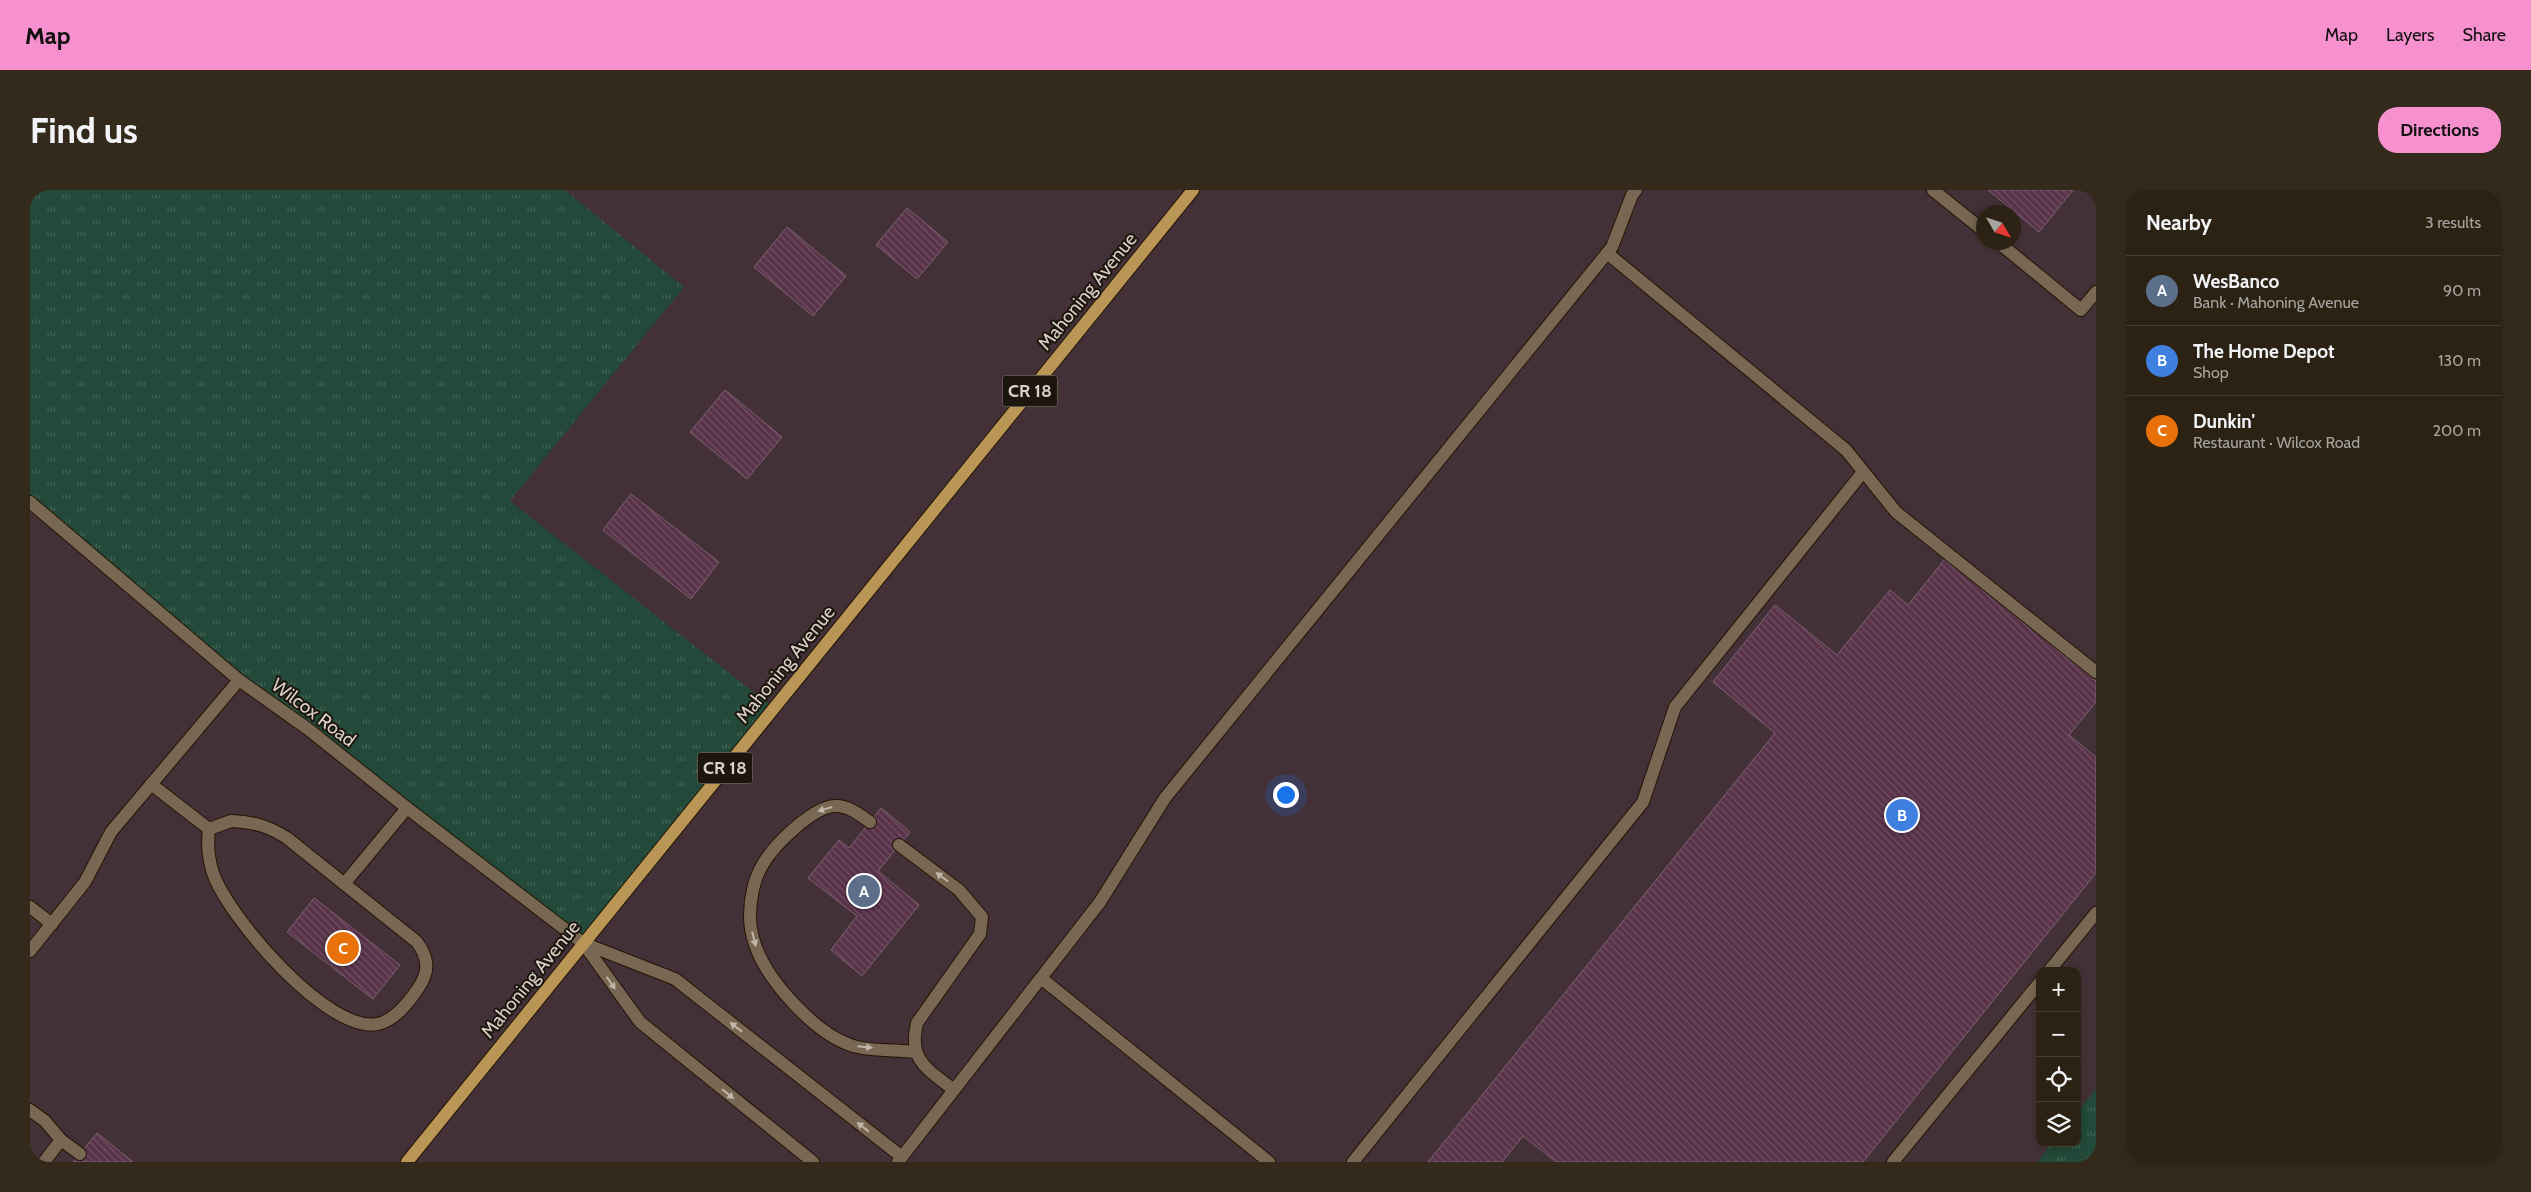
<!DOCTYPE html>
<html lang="en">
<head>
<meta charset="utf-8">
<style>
  body { margin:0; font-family:Cabin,sans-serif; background:#342a1c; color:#f1f3f6 }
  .controls { position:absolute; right:15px; bottom:15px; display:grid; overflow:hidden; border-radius:10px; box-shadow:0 2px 8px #0003 }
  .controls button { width:45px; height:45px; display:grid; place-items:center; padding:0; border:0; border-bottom:1px solid #483f33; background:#2c2213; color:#f1f3f6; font:25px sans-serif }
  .compass { position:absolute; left:1946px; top:15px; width:45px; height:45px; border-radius:50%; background:#2c2213; box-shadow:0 2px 8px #0003; rotate:129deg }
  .you { position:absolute; left:1255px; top:604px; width:18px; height:18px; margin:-12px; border:4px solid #fff; border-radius:50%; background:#1a73e8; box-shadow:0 0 0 8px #1a73e833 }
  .badge { display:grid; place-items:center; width:32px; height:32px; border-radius:50%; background:#f690cf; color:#fff; font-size:16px; font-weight:700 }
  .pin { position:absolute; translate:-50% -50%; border:2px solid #fff; box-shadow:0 1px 5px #0006 }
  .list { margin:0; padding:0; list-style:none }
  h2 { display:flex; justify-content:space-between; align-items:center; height:65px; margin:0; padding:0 20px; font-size:21px }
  h2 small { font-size:16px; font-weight:400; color:#a6a4a0 }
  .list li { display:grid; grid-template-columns:32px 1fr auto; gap:15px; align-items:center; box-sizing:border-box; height:70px; padding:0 20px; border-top:1px solid #483f33 }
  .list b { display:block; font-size:19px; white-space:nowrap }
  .list p { margin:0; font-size:16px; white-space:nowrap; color:#a6a4a0 }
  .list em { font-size:16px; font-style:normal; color:#a6a4a0 }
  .icon { flex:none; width:28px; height:28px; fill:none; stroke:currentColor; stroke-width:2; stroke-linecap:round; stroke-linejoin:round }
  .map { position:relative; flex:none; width:2066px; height:972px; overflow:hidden; border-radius:20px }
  header { display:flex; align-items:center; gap:30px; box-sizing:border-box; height:70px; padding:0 25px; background:#f690cf; color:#111 }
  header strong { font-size:24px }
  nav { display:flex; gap:28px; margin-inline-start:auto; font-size:18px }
  .intro { display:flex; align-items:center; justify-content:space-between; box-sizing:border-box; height:120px; padding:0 30px }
  h1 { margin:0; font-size:35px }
  .button { padding:12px 22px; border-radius:20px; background:#f690cf; color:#111; font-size:18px; font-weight:700 }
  main { display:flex; gap:30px; padding:0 30px }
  aside { flex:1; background:#2c2213; border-radius:20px; box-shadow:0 2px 8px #0003 }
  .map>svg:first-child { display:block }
  .commercial { fill:#443137; fill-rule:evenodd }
  .grass { fill:url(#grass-tufts) }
  .building { fill:url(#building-back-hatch); stroke:#7a6270 }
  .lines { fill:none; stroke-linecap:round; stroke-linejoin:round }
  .service-casing { stroke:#221503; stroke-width:14 }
  .tertiary-casing { stroke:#221503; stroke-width:14 }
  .primary-casing { stroke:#221503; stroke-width:14 }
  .service { stroke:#786853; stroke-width:12 }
  .tertiary { stroke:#786853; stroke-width:12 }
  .primary { stroke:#b99655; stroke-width:12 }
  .oneway { fill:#c2b6a8 }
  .labels { text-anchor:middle; stroke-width:4; stroke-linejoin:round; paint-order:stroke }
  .shield { fill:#1d160e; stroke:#a1988e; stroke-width:1 }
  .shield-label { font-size:18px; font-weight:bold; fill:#dad0c5 }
  .street-label { font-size:19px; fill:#dad0c5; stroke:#1d160e }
</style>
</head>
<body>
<header>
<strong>Map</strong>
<nav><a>Map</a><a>Layers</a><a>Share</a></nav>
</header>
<div class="intro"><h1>Find us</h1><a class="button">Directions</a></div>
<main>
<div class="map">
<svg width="2066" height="972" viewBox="0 0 2066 972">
  <defs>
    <pattern id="grass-tufts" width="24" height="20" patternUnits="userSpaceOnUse" patternTransform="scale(1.25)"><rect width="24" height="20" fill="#224939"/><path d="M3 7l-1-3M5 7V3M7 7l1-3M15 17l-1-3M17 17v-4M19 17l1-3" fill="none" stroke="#426254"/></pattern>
    <pattern id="building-back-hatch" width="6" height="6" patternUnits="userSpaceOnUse" patternTransform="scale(1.25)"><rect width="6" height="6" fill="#59334a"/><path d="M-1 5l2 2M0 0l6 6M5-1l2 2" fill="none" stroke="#705063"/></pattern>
  </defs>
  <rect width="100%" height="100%" fill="#3b2d19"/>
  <path class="commercial" d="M535 0H2066V899L2047 922V781H2010V953H2022L2007 972H0V310L744 518 480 311 654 97ZM1954 22H1984V52H1954Z"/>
  <g class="grass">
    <polygon points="0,0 535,0 654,97 480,311 744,518 553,753 209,490 0,310"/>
    <polygon points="2066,899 2066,972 2007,972 2022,953 2047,953 2047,922"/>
  </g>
  <g class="building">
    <polygon points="1958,0 2043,0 2009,42"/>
    <polygon points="877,18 918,52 887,89 846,55"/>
    <polygon points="757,37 816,86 783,126 724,77"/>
    <polygon points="695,200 752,247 717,289 660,242"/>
    <polygon points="601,304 689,372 661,409 573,340"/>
    <polygon points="1915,369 2066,491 2066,512 2039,545 2066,567 2066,683 1833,972 1526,972 1493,946 1472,972 1398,972 1745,543 1683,492 1745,415 1807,465 1860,400 1878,415"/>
    <polygon points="851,618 880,642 848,681 889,715 832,786 801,760 827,726 778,688 809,650 819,658"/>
    <polygon points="284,708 370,775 343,809 257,742"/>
    <polygon points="67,943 103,972 43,972"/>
  </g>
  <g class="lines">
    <defs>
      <g id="service">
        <polyline points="1903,0 1954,41"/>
        <polyline points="1968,52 2051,120 2066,102"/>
        <polyline points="1577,63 1816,260 1866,322 2066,482"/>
        <polyline points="121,594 179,639"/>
        <path d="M201 631C224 632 238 636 257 648L387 752C399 769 400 782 387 800 378 813 365 830 348 834 298 844 198 727 183 683 178 668 177 655 179 639Z"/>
        <path d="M840 632C830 625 819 616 806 616 783 616 744 655 733 674 724 688 720 709 720 726 720 761 742 791 765 815 782 833 803 851 827 857 845 861 866 860 884 862"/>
        <path d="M869 655 929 700 952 727 950 744 887 833C878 870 897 879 924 900"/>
        <polyline points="314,694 377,618"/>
        <polyline points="0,717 22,734"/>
        <polyline points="553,753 645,789 872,967"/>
        <polyline points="553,753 610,832 783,972"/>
        <polyline points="0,761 55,692 81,642 209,490"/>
        <polyline points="2019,781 2066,723"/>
        <polyline points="1011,788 1239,972"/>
        <polyline points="0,920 15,931 31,950 14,972"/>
        <polyline points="31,950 50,964"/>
        <polyline points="868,972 1070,712 1135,608 1582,57 1602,5 1606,0"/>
        <polyline points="1323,972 1613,612 1645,517 1833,282"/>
        <polyline points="1863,972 2010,792"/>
      </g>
      <polyline id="tertiary" points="0,312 209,490 278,539 377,618 553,753"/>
      <polyline id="primary" points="377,972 1163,0"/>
    </defs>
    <use href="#service" class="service-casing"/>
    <use href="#tertiary" class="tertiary-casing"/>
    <use href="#primary" class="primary-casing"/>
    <use href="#service" class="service"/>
    <use href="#tertiary" class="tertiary"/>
    <use href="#primary" class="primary"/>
  </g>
  <defs><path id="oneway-solid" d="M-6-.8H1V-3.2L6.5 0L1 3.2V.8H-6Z" transform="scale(1.25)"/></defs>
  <g class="oneway">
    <use href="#oneway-solid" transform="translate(795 619) rotate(164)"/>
    <use href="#oneway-solid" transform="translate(912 687) rotate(-143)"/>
    <use href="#oneway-solid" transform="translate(724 749) rotate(76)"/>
    <use href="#oneway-solid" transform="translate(581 793) rotate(55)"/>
    <use href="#oneway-solid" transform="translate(706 837) rotate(-142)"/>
    <use href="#oneway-solid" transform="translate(835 857) rotate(6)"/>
    <use href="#oneway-solid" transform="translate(698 904) rotate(39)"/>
    <use href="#oneway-solid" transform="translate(833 937) rotate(-142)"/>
  </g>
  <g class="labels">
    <g class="shield">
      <rect x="972.5" y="185.5" width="55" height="31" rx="4"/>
      <rect x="667.5" y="562.5" width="55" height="31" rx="4"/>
    </g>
    <g class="shield-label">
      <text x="1000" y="207">CR 18</text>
      <text x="695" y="584">CR 18</text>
    </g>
    <g class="street-label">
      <text transform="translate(1057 101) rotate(-51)" y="7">Mahoning Avenue</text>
      <text transform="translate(755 474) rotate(-51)" y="7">Mahoning Avenue</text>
      <text transform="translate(284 522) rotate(37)" y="7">Wilcox Road</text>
      <text transform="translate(500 789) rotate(-51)" y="7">Mahoning Avenue</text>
    </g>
  </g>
</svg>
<div class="controls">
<button>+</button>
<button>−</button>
<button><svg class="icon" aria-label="locate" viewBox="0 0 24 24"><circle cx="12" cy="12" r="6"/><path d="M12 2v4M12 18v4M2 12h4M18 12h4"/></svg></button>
<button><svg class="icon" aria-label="layers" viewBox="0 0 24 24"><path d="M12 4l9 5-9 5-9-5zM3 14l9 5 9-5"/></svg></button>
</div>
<svg class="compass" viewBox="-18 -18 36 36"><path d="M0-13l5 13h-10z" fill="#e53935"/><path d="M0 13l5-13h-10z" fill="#a6a4a0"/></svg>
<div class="you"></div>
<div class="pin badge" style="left:834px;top:701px;background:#5c6f8a">A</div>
<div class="pin badge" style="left:1872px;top:625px;background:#3f7fe0">B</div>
<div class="pin badge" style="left:313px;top:758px;background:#e8710a">C</div>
</div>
<aside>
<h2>Nearby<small>3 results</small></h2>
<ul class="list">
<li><span class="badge" style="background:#5c6f8a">A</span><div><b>WesBanco</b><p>Bank · Mahoning Avenue</p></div><em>90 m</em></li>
<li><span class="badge" style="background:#3f7fe0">B</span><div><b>The Home Depot</b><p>Shop</p></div><em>130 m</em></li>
<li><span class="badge" style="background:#e8710a">C</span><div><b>Dunkin'</b><p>Restaurant · Wilcox Road</p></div><em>200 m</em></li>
</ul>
</aside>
</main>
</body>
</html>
